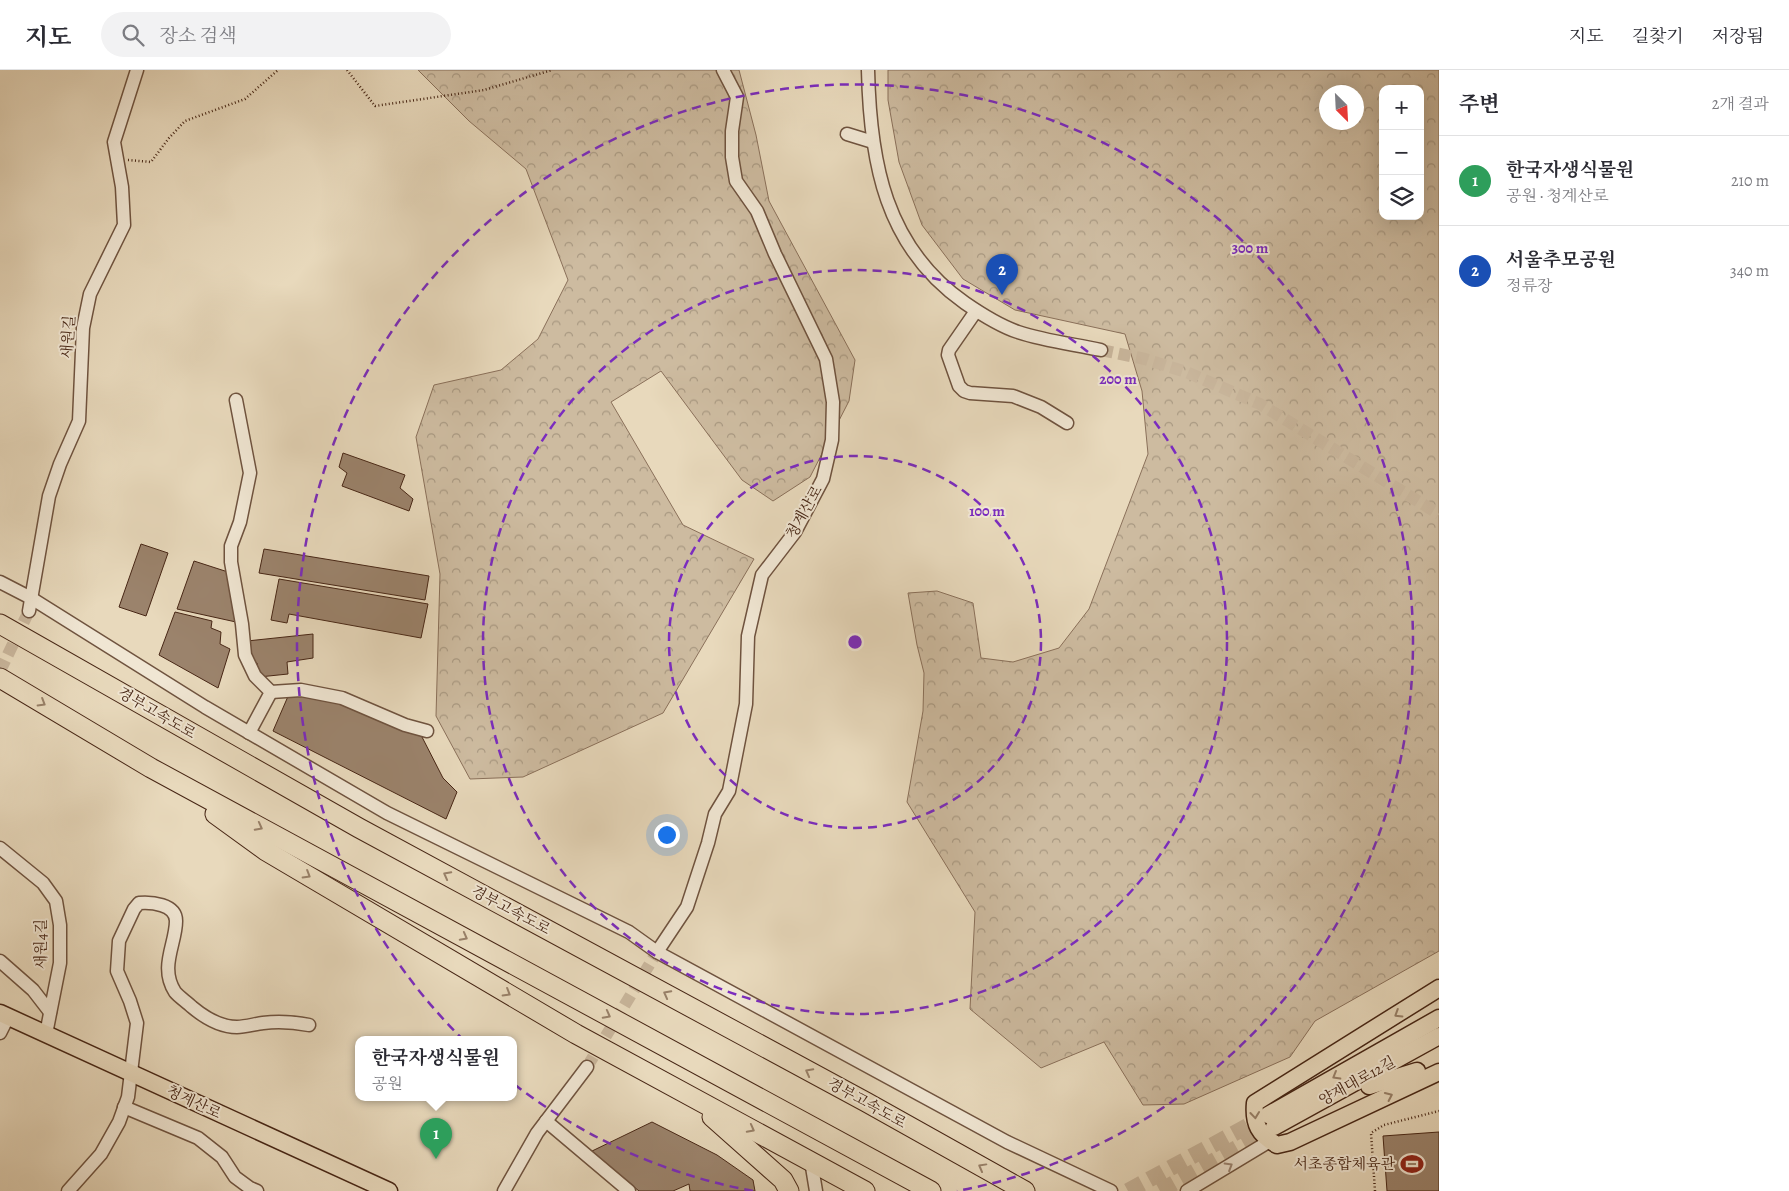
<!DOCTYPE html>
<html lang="ko">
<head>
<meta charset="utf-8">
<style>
  body { margin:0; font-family:Alegreya,"Noto Serif KR",serif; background:#f2f2f3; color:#2b2b33 }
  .controls { position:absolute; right:15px; top:15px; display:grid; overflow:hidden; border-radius:10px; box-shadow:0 5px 20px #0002 }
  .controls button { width:45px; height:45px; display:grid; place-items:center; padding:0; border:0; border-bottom:1px solid #e1e1e2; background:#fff; color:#2b2b33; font:25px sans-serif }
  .compass { position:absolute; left:1319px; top:15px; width:45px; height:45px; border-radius:50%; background:#fff; box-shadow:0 5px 20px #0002; rotate:156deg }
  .you { position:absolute; left:666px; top:764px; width:18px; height:18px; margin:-12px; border:4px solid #fff; border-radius:50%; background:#1a73e8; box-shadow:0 0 0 8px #1a73e833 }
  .badge { display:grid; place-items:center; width:32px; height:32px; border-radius:50%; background:#0b8043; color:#fff; font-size:16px; font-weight:700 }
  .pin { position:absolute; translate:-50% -41px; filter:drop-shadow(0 1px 2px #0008) }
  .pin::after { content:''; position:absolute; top:26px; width:18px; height:15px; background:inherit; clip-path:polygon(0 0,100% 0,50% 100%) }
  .popup { position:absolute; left:355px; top:966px; width:162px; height:65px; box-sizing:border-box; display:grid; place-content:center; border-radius:10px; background:#fff; filter:drop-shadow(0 1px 4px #0005); font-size:16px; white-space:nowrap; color:#7c7c81 }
  .popup b { font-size:19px; color:#2b2b33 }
  .popup::after { content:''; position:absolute; left:50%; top:100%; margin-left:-10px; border:10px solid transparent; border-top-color:#fff }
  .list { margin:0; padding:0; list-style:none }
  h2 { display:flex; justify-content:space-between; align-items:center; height:65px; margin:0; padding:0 20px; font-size:21px }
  h2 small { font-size:16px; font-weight:400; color:#7c7c81 }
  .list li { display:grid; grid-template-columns:32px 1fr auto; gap:15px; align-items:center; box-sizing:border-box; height:90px; padding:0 20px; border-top:1px solid #e1e1e2 }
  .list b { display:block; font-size:19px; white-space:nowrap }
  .list p { margin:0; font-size:16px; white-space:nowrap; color:#7c7c81 }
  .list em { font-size:16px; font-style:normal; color:#7c7c81 }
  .icon { flex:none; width:28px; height:28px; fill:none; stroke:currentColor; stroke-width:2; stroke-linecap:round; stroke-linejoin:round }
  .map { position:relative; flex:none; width:1439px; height:1121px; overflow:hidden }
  header { display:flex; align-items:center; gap:30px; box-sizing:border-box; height:70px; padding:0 25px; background:#fff; border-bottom:1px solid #e1e1e2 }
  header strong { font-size:24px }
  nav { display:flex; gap:28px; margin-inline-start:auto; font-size:18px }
  .search { width:350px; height:45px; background:#f2f2f3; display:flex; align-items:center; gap:12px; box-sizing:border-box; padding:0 18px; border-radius:28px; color:#7c7c81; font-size:19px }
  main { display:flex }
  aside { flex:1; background:#fff }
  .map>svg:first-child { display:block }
  .forest { fill:url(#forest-crowns); stroke:#8a705a; fill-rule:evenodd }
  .building { fill:#9b836c; stroke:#472615 }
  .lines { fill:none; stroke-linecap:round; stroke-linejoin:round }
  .minor-tunnel { stroke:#c8b59b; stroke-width:12; stroke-dasharray:12 6; stroke-linecap:butt }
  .major-tunnel { stroke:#c8b59b; stroke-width:16; stroke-dasharray:16 8; stroke-linecap:butt }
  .minor-casing { stroke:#6f533f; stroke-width:15 }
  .major-casing { stroke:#472615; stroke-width:19 }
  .highway-casing { stroke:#472615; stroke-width:21 }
  .path { stroke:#472615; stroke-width:2.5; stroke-dasharray:1 2.5; stroke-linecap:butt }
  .minor { stroke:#f0e6d3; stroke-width:12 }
  .major { stroke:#e8d9bc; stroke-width:16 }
  .highway { stroke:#e8d9bc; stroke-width:19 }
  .oneway { stroke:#988068 }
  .oneway2 { stroke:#9c8674 }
  .ring { fill:none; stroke:#7b2cbf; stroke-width:2.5; stroke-dasharray:9 6 }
  .labels { text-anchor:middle; stroke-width:4; stroke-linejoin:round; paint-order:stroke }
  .street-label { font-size:15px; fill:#472615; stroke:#f0e6d3 }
  .poi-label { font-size:15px; fill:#472615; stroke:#f0e6d3; text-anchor:end }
  .centre { fill:#7b2cbf; stroke:#f0e6d3; stroke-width:2.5 }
  .ring-label { font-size:15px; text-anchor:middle; font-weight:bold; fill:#7b2cbf; stroke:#f0e6d3; stroke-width:4; stroke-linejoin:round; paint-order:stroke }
</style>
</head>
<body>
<header>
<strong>지도</strong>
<div class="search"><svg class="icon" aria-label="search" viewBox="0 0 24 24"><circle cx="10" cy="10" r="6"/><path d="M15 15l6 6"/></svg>장소 검색</div>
<nav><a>지도</a><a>길찾기</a><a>저장됨</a></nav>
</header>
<main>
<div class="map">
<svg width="1439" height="1121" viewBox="0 0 1439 1121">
  <defs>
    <pattern id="forest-crowns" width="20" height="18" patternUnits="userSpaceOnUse" patternTransform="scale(1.25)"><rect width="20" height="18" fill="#cdbba0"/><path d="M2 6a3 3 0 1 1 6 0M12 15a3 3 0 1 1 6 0" fill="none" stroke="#a89881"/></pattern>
  </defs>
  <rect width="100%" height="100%" fill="#e8d9bc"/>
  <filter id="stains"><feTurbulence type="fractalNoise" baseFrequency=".004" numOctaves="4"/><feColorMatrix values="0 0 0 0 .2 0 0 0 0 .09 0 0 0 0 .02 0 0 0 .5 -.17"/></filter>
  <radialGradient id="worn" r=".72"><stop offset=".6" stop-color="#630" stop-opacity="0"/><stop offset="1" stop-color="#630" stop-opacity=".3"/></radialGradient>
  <g class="forest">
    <polygon points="418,0 739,0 756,65 769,131 855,290 849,331 810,407 773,431 742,410 661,301 611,332 683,455 754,489 663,643 523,707 470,709 436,646 440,504 416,367 434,315 501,300 538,269 568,210 526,99 469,51"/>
    <path d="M888 0H1439V881L1315 951 1290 987 1184 1034 1143 1035 1104 972 1041 998 970 939 975 842 907 732 923 641 924 603 917 575 908 523 937 521 973 533 981 588 1013 592 1059 578 1089 539 1148 384 1142 321 1125 264 1015 240 963 209 922 155 899 92 888 30ZM1383 19H1420V146H1383ZM1326 22H1356V52H1326Z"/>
  </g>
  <g class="building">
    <polygon points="343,383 405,405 400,418 413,429 409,441 342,416 347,403 339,397"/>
    <polygon points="141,474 168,483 146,546 119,537"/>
    <polygon points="264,479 429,506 425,530 259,503"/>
    <polygon points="194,491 228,502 236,552 177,539"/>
    <polygon points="279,509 428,534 421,568 289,544 287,553 271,550"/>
    <polygon points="175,542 212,551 211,558 221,562 220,574 230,579 218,618 159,585"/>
    <polygon points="313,564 313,588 287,592 288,604 259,607 257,593 251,594 247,571"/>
    <polygon points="289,624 337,631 421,665 443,708 457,722 446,749 273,661"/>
    <polygon points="652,1052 717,1085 753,1110 755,1121 690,1121 689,1114 673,1121 639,1121 590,1082"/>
    <polygon points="1439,1062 1439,1121 1387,1121 1383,1066"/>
  </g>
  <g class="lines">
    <g class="minor-tunnel">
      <polyline points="1101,280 1145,289 1186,302 1260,334 1439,444"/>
      <polyline points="0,601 29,541"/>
      <polyline points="587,997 657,882"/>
    </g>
    <g class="major-tunnel">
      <polyline points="1128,1121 1268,1045"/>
      <polyline points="1160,1121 1274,1057"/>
    </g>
    <defs>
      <g id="minor">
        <path d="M868 0C870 92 885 177 965 233 981 244 1000 256 1018 262 1045 271 1073 274 1101 280"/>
        <polyline points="847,64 873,72"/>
        <polyline points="976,241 949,280 948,285 959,316 964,321 970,323 1013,326 1041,337 1067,353"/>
        <polyline points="236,330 250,403 240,452 231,476 231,492 242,554 245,585 255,606 271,622 249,663"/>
        <polyline points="0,512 31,528 205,637 387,743 629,862 657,882 1007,1072 1111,1121"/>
        <polyline points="29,541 49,426 60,394 79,351 83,258 90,224 124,155 122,117 114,72 137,0"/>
        <polyline points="271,622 301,620 342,628 405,655 427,661"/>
        <polyline points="0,778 43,813 56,831 60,855 60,893 46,964"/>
        <polyline points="657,882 687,837 708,773 715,744 729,721 746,634 748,566 762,505 795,462 823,409 832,370 833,332 826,289 775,184 757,141 736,111 732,87 732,61 737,27 723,0"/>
        <polyline points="0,891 33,920 50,942"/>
        <polyline points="0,963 8,947"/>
        <polyline points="124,1037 198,1068 222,1087 235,1107 250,1118 257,1121"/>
        <polyline points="546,1051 629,1121"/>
        <polyline points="811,1091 816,1121"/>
        <path d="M68 1121 101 1084 119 1052 128 1027 137 953 130 931 117 901 119 871 134 839 139 833C151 832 176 834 176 851 176 874 159 897 175 922 179 927 187 932 192 937 204 947 221 957 237 957 245 957 255 954 263 953 279 951 293 952 309 955"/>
        <polyline points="504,1121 537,1063 587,997"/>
        <polyline points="1187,1121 1270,1071"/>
      </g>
      <g id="major">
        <path d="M1439 918 1255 1033C1253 1054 1259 1065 1277 1075L1290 1072 1439 1002"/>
        <polyline points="0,943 389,1121"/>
        <polyline points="1369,1016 1417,1001"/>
        <polyline points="1268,1045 1439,948"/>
        <polyline points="1274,1057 1439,966"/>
      </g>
      <g id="highway">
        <polyline points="0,554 359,758 866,1032 1025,1121"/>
        <polyline points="0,608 151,698 931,1121"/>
        <polyline points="215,744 266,781 576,964 865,1121"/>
        <polyline points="712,1047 783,1110 789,1121"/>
      </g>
    </defs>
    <use href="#minor" class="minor-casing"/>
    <use href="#major" class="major-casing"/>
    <use href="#highway" class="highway-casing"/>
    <g class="path">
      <polyline points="347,0 375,36 484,20 552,0"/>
      <polyline points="128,90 151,92 169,68 185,51 245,29 278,0"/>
      <polyline points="1375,1121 1371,1063 1384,1055 1439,1041"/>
    </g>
    <use href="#minor" class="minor"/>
    <use href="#major" class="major"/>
    <use href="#highway" class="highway"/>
  </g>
  <defs><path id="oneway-chevron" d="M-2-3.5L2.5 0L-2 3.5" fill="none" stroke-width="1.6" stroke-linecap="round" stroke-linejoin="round" transform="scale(1.25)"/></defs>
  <g class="oneway">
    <use href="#oneway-chevron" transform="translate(42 633) rotate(31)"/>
    <use href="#oneway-chevron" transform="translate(259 757) rotate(28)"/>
    <use href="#oneway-chevron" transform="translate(307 805) rotate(31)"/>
    <use href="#oneway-chevron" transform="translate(447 805) rotate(-152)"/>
    <use href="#oneway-chevron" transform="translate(464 867) rotate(28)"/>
    <use href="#oneway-chevron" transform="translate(507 923) rotate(31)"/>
    <use href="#oneway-chevron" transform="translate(667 924) rotate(-152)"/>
    <use href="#oneway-chevron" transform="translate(1398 944) rotate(148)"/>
    <use href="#oneway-chevron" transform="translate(607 945) rotate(28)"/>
    <use href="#oneway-chevron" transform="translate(809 1002) rotate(-152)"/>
    <use href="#oneway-chevron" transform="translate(1336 1006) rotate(150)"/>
    <use href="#oneway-chevron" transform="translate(1389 1026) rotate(-25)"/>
    <use href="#oneway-chevron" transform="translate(1255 1045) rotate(84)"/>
    <use href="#oneway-chevron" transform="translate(751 1059) rotate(28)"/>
    <use href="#oneway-chevron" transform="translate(982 1097) rotate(-151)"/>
  </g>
  <use class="oneway2" href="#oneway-chevron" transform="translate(1229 1096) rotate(-31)"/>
  <g class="ring">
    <circle cx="855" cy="572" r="186"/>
    <circle cx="855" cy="572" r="372"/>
    <path d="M753 1121A558 558 0 1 1 957 1121"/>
  </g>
  <defs>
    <symbol id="stadium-bare" viewBox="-9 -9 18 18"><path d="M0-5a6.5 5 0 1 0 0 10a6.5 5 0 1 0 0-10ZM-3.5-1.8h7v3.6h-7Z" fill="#8f2418" stroke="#f0e6d3" stroke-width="2.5" paint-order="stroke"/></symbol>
  </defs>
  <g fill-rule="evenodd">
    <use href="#stadium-bare" x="1396" y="1078" width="32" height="32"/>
  </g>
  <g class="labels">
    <g class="street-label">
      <text transform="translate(68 267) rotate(-86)" y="5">새원길</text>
      <text transform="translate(804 442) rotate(-61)" y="5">청계산로</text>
      <text transform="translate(157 643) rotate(30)" y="5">경부고속도로</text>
      <text transform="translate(511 840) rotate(28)" y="5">경부고속도로</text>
      <text transform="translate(41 874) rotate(-90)" y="5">새원4길</text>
      <text transform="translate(1357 1011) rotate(-29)" y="5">양재대로12길</text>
      <text transform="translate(194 1032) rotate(25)" y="5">청계산로</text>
      <text transform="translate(867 1033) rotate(29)" y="5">경부고속도로</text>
    </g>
    <g class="poi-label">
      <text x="1395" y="1099">서초종합체육관</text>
    </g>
  </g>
  <circle cx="855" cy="572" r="8" class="centre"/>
  <g class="ring-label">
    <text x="1250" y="183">300 m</text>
    <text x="1118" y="314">200 m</text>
    <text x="987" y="446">100 m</text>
  </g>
  <rect width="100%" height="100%" filter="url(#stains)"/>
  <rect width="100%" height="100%" fill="url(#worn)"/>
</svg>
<div class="controls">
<button>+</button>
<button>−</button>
<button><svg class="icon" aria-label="layers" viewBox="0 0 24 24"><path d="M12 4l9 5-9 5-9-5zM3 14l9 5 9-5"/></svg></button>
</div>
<svg class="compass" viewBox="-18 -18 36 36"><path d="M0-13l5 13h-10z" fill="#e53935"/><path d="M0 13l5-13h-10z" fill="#7c7c81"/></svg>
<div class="you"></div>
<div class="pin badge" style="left:436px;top:1089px;background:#2e9e5b">1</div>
<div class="popup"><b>한국자생식물원</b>공원</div>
<div class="pin badge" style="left:1002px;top:225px;background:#1a4fb4">2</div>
</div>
<aside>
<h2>주변<small>2개 결과</small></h2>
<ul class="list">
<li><span class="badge" style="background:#2e9e5b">1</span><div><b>한국자생식물원</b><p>공원 · 청계산로</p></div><em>210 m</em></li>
<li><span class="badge" style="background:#1a4fb4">2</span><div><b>서울추모공원</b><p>정류장</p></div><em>340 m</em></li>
</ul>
</aside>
</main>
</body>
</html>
